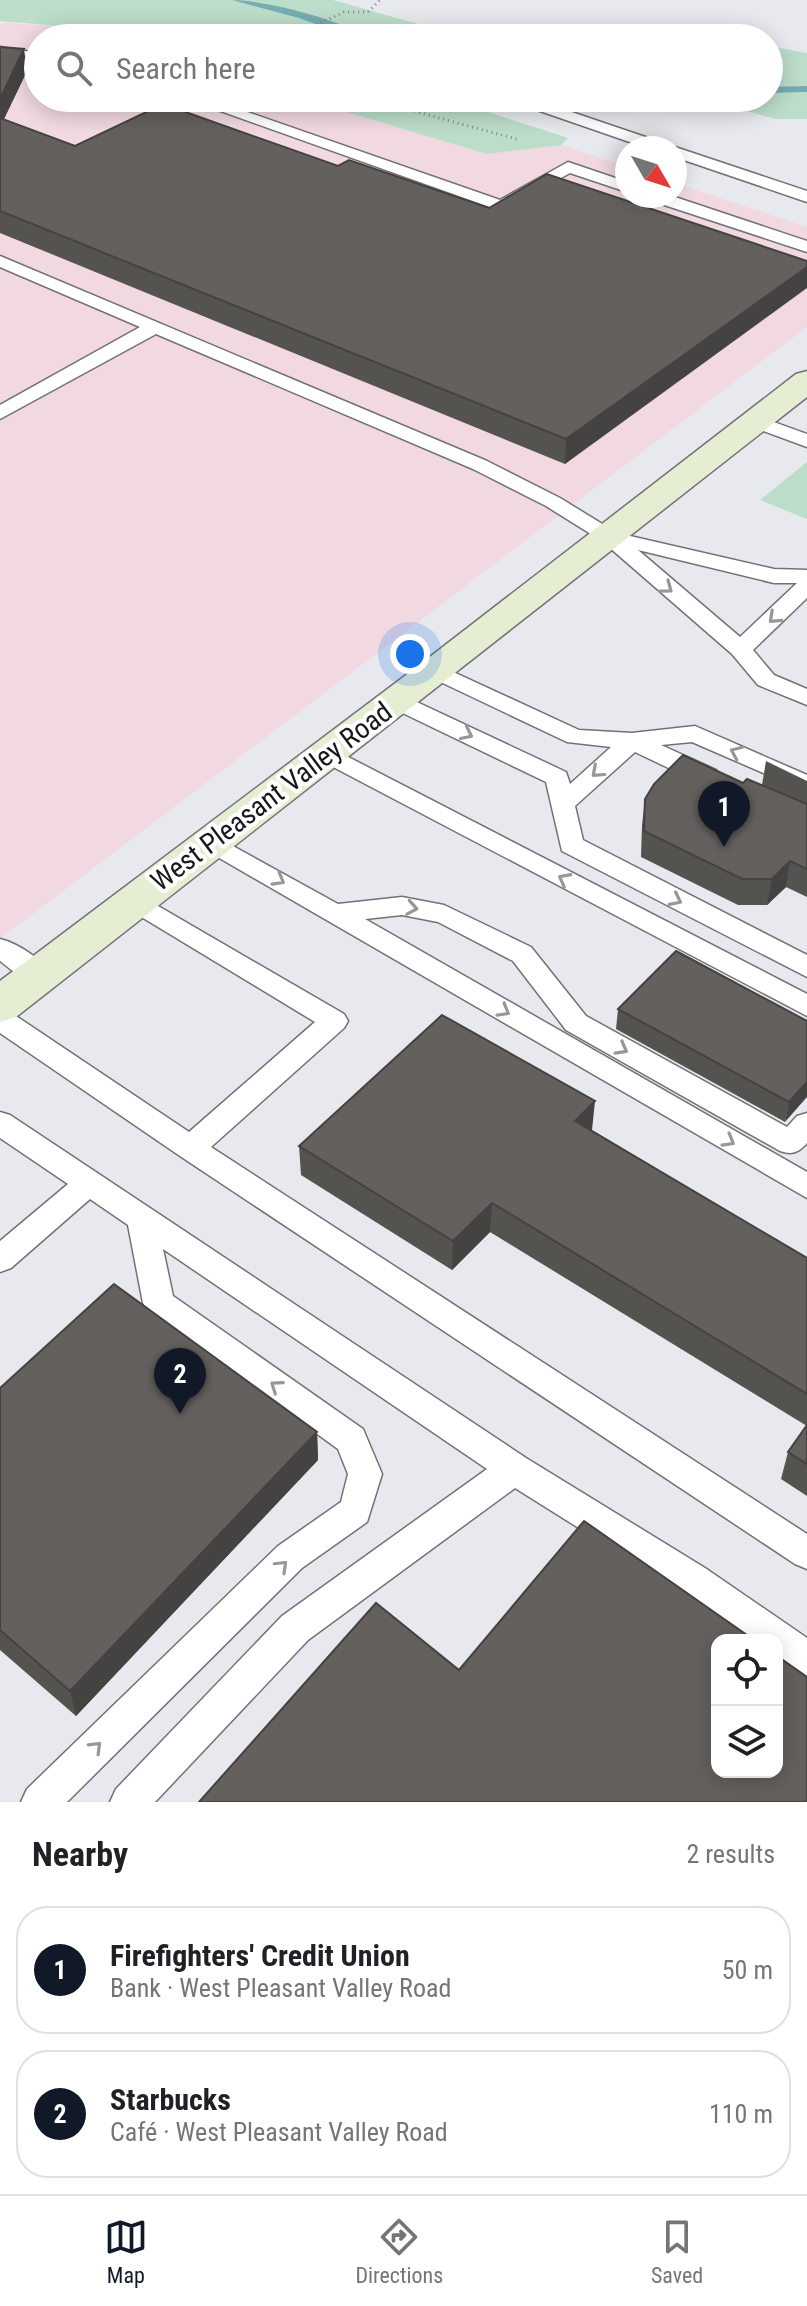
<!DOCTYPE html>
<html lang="en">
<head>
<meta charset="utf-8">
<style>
  body { margin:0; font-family:"Roboto Condensed",sans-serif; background:#f2f2f2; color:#202124 }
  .controls { position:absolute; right:24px; bottom:24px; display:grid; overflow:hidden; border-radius:16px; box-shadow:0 4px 20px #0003 }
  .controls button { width:72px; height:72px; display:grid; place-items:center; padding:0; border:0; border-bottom:2px solid #e0e0e0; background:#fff; color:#202124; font:40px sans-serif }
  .compass { position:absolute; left:615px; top:136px; width:72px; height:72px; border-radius:50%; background:#fff; box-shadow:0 4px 20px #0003; rotate:129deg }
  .you { position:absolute; left:410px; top:654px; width:28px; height:28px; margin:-20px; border:6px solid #fff; border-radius:50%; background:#1a73e8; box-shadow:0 0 0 12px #1a73e833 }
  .badge { display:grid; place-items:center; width:52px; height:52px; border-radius:50%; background:#111827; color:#fff; font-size:26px; font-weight:700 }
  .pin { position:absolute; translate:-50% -66px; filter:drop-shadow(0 2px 4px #0008) }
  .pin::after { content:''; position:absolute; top:42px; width:28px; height:24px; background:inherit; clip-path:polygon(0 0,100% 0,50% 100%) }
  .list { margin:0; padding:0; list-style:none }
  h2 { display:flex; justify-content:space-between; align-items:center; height:104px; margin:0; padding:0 32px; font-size:34px }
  h2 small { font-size:26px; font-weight:400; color:#757577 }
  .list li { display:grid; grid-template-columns:52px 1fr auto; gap:24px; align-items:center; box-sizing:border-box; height:128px; margin:0 16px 16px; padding:0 16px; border:2px solid #e0e0e0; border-radius:32px }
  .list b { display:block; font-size:30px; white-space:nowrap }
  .list p { margin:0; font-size:26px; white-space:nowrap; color:#757577 }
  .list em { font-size:26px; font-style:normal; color:#757577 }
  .icon { flex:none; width:44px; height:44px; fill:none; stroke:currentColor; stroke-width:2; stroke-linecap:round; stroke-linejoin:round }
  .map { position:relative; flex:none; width:807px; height:1802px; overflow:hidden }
  .search { position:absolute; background:#fff; box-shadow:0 4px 20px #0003; left:24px; right:24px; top:24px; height:88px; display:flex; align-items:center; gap:20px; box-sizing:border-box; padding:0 28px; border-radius:44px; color:#757577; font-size:30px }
  .sheet { height:392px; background:#fff }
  nav { display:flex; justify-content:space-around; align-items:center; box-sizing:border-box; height:112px; border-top:2px solid #e0e0e0; background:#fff; font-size:22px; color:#757577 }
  nav a { display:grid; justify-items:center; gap:4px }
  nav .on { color:#111827 }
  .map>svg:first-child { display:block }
  .commercial { fill:#f1d8e1 }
  .green { fill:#bcddca }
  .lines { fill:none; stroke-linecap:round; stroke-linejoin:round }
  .stream { fill:#75adb1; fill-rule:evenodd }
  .lane-casing { stroke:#717276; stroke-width:3 }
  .secondary-casing { stroke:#717276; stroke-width:3 }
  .path { stroke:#858689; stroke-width:3; stroke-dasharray:1 4; stroke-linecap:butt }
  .lane { fill:#fff; fill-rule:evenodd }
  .secondary { fill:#e5edd2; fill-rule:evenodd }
  .wall { fill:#555350 }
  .shaded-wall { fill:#454341 }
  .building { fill:#63605d; stroke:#454341; stroke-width:2 }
  .oneway { stroke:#979798 }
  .labels { text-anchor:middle; stroke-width:8; stroke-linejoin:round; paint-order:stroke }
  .street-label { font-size:28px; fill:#18181a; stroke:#fff }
</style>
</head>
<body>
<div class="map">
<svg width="807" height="1802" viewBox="0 0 807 1802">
  <rect width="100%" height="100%" fill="#e8e9ee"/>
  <polygon class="commercial" points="8,23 122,31 141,38 38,38 38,98 299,98 487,154 561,145 627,167 627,196 675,196 675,183 807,227 807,327 0,939 0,24"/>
  <g class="green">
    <polygon points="0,0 333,0 467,38 141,38 122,31 0,21"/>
    <polygon points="690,25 740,38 594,38 610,30"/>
    <polygon points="769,46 807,53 807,119 776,119 742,110 583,98 769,98"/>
    <polygon points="299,98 482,98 470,106 568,138 561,145 487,154"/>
    <polygon points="807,462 807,519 760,500"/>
  </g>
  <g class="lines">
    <g class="stream">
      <path d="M232 0C265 0 342 20 369 38H354L299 18Z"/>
      <polygon points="807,86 807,92 769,93 769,87"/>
    </g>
    <defs>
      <g id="lane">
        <polygon points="0,47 38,53 38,61 0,55"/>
        <polygon points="184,98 207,98 500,200 568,162 627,182 627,192 570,173 501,211"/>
        <polygon points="542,102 669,145 671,148 647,148 537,110 534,107"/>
        <polygon points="675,147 807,191 807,202 675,157 675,148 672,148"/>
        <polygon points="647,196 672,196 807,241 807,252 649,200"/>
        <path d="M0 256 487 461 560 498 617 533 774 569 807 570V598L753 650 774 675 807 689V705L758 685 732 654 602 541 546 506 473 469 156 334 0 419V405L140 327 0 267ZM638 550 774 583H797L740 637Z"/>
        <polygon points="754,415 807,434 807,447 747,425 744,421 747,417"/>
        <polygon points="436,664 579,730 632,733 695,726 807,775 807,792 692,742 661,745 716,770 719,776 716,782 698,782 635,752 575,806 583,840 807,955 807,977 562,851 546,782 388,706 384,701 388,696 404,696 566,772 570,784 611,747 567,742 428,676 425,671 428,666"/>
        <polygon points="327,746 807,994 807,1016 318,759 315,754 318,749"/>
        <path d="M211 834 338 904 402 897 444 905 531 947 586 1016 787 1127 797 1116 807 1113V1143C798 1153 792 1155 780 1151L566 1030 513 961 438 922 402 915 365 919 807 1172V1198L202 848 198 842 202 836Z"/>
        <polygon points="134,892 344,1014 348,1021 344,1028 211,1147 807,1534 807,1569 795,1564 180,1156 0,1033 0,1009 10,1012 189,1132 315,1022 125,907 121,901 125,895"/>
        <path d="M0 939C17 943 44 960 52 975L49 982C29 988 15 972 0 961Z"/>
        <polygon points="0,1112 10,1115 526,1458 705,1568 807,1638 807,1676 777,1659 777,1640 750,1640 681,1592 515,1488 308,1640 155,1802 110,1802 116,1789 282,1616 487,1469 163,1249 173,1296 363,1429 382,1474 367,1522 302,1568 67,1802 21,1802 27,1789 278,1546 341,1502 348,1474 338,1449 148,1312 143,1303 128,1225 90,1199 11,1268 0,1272 0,1241 68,1184 0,1138"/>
      </g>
      <polygon id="secondary" points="807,371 807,397 16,1017 0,1022 0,981 422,663 796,374"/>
    </defs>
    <use href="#lane" class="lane-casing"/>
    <use href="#secondary" class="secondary-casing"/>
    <g class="path">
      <polyline points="289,38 344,12 368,12 380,0"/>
      <polyline points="366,98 520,140"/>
    </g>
    <use href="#lane" class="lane"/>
    <use href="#secondary" class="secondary"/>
  </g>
  <g class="wall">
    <polygon points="0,47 27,71 4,119 75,146 338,166 489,208 807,261 565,464 0,233"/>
    <polygon points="766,761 807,781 807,897 786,887 767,905 738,905 641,857 642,825 645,799 743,783 762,785"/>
    <polygon points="618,1009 807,1021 785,1122 616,1029"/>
    <polygon points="592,1130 807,1258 807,1496 781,1479 788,1452 807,1426 490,1232 452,1270 301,1175 299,1146"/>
    <polygon points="0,1388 317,1432 318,1460 76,1716 0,1650"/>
  </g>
  <g class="shaded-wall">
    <polygon points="24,49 27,71 0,127 0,99"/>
    <polygon points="807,267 807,288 565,464 566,439"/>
    <polygon points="790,861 786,887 767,905 772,879"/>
    <polygon points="807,1082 807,1097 785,1122 789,1102"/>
    <polygon points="595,1101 592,1130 573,1151 575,1121"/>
    <polygon points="492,1203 490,1232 452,1270 453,1241"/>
    <polygon points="317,1432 318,1460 76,1716 70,1691"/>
  </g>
  <g class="building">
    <polygon points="0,47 24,49 0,99"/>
    <polygon points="163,104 338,166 349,160 489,208 547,174 807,261 807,267 566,439 0,211 0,118 75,146"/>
    <polygon points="683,755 743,783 747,779 807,804 807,869 790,861 772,879 742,879 644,831 645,799 654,784"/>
    <polygon points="676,951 807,1021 807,1082 789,1102 618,1009"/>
    <polygon points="442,1015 595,1101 575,1121 807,1258 807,1394 492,1203 453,1241 299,1146"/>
    <polygon points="114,1284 317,1432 70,1691 0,1630 0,1388"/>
    <polygon points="807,1425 807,1464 788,1452"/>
    <polygon points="584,1521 754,1640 717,1640 717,1772 777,1772 777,1656 807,1677 807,1802 199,1802 376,1603 459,1670"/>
  </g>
  <defs><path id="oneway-chevron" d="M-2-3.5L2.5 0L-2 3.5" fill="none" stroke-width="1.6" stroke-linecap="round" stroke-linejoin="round" transform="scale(2)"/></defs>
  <g class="oneway">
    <use href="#oneway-chevron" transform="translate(667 588) rotate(37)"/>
    <use href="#oneway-chevron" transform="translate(774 618) rotate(137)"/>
    <use href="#oneway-chevron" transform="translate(467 734) rotate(26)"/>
    <use href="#oneway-chevron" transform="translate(736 752) rotate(-156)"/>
    <use href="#oneway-chevron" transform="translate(597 772) rotate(138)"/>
    <use href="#oneway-chevron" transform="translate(564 879) rotate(-152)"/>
    <use href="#oneway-chevron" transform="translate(279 880) rotate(30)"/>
    <use href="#oneway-chevron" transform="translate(676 900) rotate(27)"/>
    <use href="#oneway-chevron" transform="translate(412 908) rotate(10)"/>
    <use href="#oneway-chevron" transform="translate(504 1011) rotate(30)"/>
    <use href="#oneway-chevron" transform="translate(622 1049) rotate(29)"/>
    <use href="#oneway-chevron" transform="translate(729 1141) rotate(30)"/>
    <use href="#oneway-chevron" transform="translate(276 1386) rotate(-145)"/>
    <use href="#oneway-chevron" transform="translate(282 1566) rotate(-44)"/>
    <use href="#oneway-chevron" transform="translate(96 1747) rotate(-45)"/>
  </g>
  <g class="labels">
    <g class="street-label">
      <text transform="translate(271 796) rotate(-37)" y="10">West Pleasant Valley Road</text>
    </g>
  </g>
</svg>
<div class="controls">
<button><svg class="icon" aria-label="locate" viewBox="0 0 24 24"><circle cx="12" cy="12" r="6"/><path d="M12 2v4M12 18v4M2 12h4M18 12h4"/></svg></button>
<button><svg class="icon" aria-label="layers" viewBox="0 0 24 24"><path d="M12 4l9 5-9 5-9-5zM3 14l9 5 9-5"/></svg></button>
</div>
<svg class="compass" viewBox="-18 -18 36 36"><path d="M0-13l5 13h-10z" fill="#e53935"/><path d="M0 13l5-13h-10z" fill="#757577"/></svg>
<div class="you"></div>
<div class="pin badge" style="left:724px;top:847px">1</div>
<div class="pin badge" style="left:180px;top:1414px">2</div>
<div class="search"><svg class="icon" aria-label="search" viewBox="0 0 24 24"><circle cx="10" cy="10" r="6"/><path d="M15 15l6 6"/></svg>Search here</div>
</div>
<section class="sheet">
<h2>Nearby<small>2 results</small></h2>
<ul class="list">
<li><span class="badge">1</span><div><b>Firefighters' Credit Union</b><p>Bank · West Pleasant Valley Road</p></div><em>50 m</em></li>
<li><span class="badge">2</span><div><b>Starbucks</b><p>Café · West Pleasant Valley Road</p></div><em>110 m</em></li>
</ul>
</section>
<nav>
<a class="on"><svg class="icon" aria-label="map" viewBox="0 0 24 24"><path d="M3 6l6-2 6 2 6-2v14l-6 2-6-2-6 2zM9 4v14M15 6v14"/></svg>Map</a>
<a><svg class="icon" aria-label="directions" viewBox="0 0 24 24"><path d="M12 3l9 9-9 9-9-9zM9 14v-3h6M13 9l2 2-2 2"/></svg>Directions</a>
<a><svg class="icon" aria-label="saved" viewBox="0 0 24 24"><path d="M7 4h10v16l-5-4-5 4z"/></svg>Saved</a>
</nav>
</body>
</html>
